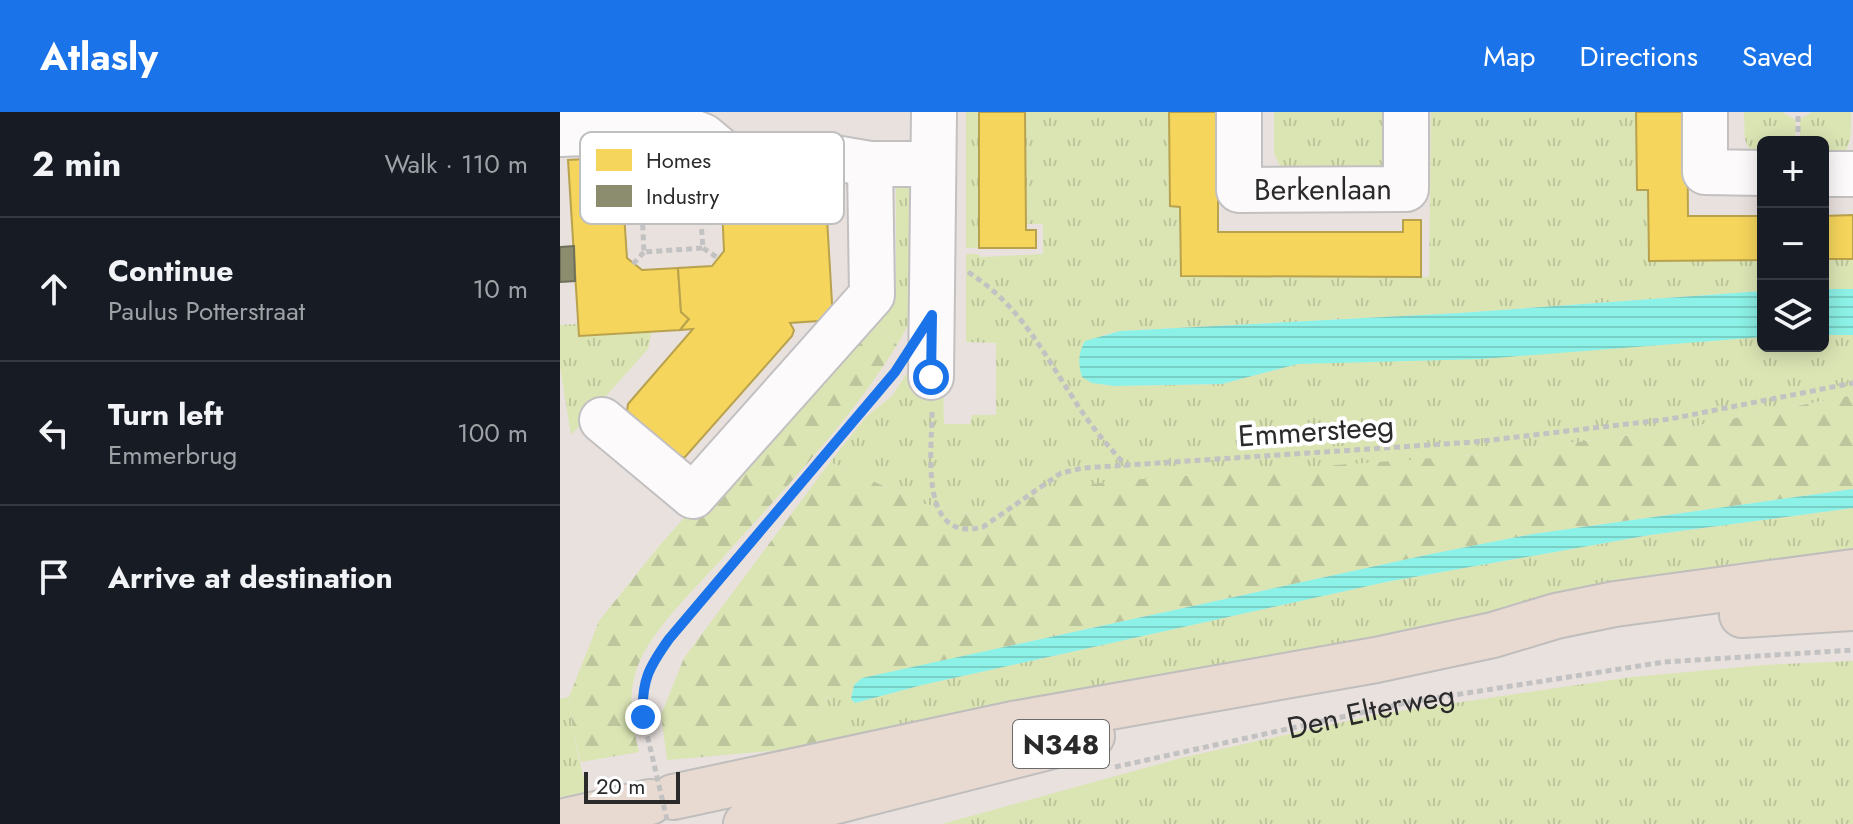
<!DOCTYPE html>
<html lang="en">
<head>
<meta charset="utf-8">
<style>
  body { margin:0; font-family:Jost,sans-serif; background:#20242c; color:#f1f3f6 }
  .controls { position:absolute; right:24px; top:24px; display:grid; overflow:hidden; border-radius:12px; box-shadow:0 4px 20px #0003 }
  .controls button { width:72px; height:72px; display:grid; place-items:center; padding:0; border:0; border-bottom:2px solid #363941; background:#171b24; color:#f1f3f6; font:40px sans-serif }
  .scale { position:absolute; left:24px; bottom:20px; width:96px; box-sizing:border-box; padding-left:8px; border:4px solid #2a2a2a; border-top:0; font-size:22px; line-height:28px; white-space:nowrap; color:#2a2a2a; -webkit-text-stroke:6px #fff; paint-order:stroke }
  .stop { position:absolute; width:24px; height:24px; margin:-18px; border:6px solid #1a73e8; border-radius:50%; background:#fff }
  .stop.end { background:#1a73e8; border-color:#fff; box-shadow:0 2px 8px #0008 }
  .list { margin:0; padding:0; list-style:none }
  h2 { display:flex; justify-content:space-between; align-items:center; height:104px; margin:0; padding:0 32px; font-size:34px }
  h2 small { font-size:26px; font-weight:400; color:#9ea1a6 }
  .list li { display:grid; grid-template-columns:52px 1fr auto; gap:24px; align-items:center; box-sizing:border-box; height:144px; padding:0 32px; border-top:2px solid #363941 }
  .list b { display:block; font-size:30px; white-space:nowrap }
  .list p { margin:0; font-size:26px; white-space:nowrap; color:#9ea1a6 }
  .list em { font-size:26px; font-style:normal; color:#9ea1a6 }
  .icon { flex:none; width:44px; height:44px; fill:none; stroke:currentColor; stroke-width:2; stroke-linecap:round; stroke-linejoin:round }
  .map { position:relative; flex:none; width:1293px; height:712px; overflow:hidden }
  header { display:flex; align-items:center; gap:48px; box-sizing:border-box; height:112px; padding:0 40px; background:#1a73e8; color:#fff }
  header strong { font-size:38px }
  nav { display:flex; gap:44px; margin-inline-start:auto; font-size:28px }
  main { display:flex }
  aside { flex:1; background:#171b24 }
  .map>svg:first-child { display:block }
  .grass { fill:url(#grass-tufts) }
  .forest { fill:url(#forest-firs) }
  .water { fill:url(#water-rules) }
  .homes { fill:#f6d55c; stroke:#b9a24d; stroke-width:2 }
  .industry { fill:#8c8c6e; stroke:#6f6f5a; stroke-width:2 }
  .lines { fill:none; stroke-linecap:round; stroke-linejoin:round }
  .minor-casing { stroke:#c2c0c0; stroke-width:48 }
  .major-casing { stroke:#c0bebd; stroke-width:48 }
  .path { stroke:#c3c2c2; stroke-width:5; stroke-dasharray:6 4; stroke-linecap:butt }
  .minor { stroke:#fcfafa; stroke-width:44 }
  .major { stroke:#e8dad1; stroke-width:44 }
  .path-bridge { stroke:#c3c2c2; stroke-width:5; stroke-dasharray:6 4; stroke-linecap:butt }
  .route { stroke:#1a73e8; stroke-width:10 }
  .labels { text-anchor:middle; stroke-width:8; stroke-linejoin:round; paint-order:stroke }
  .shield { fill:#fff; stroke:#6a6a6a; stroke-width:2 }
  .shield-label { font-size:28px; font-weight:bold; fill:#2a2a2a }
  .street-label { font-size:30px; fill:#2a2a2a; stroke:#fff }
  .key { fill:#fff; stroke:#bfbfbf; stroke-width:2 }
  .key-label { font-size:22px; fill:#2a2a2a }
</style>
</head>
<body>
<header>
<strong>Atlasly</strong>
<nav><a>Map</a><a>Directions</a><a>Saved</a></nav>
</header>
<main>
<aside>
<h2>2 min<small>Walk · 110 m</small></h2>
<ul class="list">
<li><svg class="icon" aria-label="ahead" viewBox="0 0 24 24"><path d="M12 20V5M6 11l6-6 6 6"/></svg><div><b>Continue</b><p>Paulus Potterstraat</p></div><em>10 m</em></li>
<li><svg class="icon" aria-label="left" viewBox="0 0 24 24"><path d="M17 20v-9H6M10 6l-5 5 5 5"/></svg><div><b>Turn left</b><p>Emmerbrug</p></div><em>100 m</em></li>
<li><svg class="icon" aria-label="arrive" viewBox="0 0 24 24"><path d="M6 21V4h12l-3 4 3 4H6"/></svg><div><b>Arrive at destination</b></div></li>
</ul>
</aside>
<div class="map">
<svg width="1293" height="712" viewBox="0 0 1293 712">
  <defs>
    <pattern id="grass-tufts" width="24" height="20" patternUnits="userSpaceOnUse" patternTransform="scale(2)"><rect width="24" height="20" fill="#dbe5b4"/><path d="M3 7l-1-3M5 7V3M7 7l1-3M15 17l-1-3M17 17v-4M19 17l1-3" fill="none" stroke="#bcc59b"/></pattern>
    <pattern id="forest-firs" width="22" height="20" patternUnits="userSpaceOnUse" patternTransform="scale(2)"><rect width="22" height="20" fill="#dbe5b4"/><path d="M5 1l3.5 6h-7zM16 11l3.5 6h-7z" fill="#bcc59b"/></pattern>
    <pattern id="water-rules" width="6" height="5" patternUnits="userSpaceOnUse" patternTransform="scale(2)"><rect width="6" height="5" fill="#8cf1e6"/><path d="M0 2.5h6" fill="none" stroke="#79cfc5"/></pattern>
  </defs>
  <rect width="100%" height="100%" fill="#e9e1de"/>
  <g class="grass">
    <rect x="406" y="0" width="13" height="136"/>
    <polygon points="465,0 623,0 621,162 869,165 871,0 1076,0 1077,78 1088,78 1089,149 1203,148 1203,179 899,201 560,219 543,223 533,271 554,274 662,272 738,252 1164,227 1203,225 1203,234 1263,234 1263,223 1293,223 1293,283 1120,317 915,343 503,376 412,402 364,392 270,350 306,305 332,284 354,250 383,266 384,312 410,312 412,303 436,303 436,231 406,230 406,142 419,142 420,145 483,142 483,112 465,112"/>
    <polygon points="714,0 836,0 829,57 721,57 714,41"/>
    <path d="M1184 0H1222L1236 8 1235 30H1203V50C1181 33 1185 26 1184 0Z"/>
    <path d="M1252 0H1291C1291 30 1293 43 1263 51V30H1240V7Z"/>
    <polygon points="336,69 353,70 353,205 337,233 304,203 319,187 336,187"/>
    <rect x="1263" y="147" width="30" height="30"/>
    <polygon points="18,212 92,219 88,237 11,323 0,255 0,213"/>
    <path d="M1293 396V450L256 635 262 593C270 581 280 580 293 577L291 587 295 591 362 573 826 470 1090 423Z"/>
    <polygon points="1293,549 1293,712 382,712 621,646 819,602 1072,565 1204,553"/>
    <polygon points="9,585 13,620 27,680 0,685 0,587"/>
  </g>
  <g class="forest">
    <path d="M304 203 337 233C290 309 226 375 167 441 139 473 91 517 77 556 67 586 72 610 79 640L21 650 13 620 9 585 39 509 99 434Z"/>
    <path d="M1293 283V377L973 422 871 442 303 566C299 569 297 574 293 577 281 585 273 576 262 593L256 635 107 648 101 603 124 546 270 350 364 392 412 402 503 376 556 369 915 343 1120 317Z"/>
  </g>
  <g class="water">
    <rect x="1263" y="177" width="30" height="46"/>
    <path d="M1203 179V225L922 247 738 252 662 272 554 274 532 271 522 265C518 252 518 241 525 229L560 219 899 201Z"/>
    <polygon points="1293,377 1293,396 1090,423 826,470 362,573 295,591 291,587 294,573 302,566 871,442 973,422"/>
  </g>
  <g class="homes">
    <polygon points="419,0 465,0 466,118 476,118 476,136 419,136"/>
    <polygon points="609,0 658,0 658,120 843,120 843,108 861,108 861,165 621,164 620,95 610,94"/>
    <polygon points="1076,0 1127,0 1128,104 1203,104 1203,148 1089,149 1088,78 1077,78"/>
    <polygon points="44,46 46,73 62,72 67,146 82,158 118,156 121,200 129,207 120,218 19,224 8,48"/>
    <polygon points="266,89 273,208 230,211 234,218 232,224 125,345 119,345 67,299 68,292 133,217 120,218 129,207 121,200 118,156 152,154 164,139 162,95"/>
    <polygon points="1293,103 1293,147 1263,147 1263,104"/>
  </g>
  <polygon class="industry" points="14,134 15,169 0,170 0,135"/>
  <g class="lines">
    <defs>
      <g id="minor">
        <path id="s2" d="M679 0V78L846 77V0"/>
        <polyline points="1145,0 1145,60 1203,61"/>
        <polyline points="0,22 125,17 143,24 167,44 263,44 310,52 373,52"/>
        <polyline points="1263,62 1293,62"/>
        <polyline points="371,265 374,0"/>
        <polyline points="42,308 133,384 312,183 310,52"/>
      </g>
      <g id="major">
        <polyline points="1182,503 1293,496"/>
        <polyline points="113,685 453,612 816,548 933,523 996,504 1055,492 1293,460"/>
        <polyline points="0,710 90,690"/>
        <polyline points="186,712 532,624"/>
      </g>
    </defs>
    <use href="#minor" class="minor-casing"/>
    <use href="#major" class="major-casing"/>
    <g class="path">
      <polyline points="1238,30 1238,0"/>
      <polygon points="140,97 143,136 84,140 82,100"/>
      <polyline points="140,97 140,85 147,71"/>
      <polyline points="143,136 158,146"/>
      <polyline points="73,152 84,140"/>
      <path d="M408 160C461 194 482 239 515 289 530 313 547 333 566 354"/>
      <path d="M372 300C372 339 358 432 423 415L501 361 523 356 914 330 1110 307 1293 271"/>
      <path d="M83 605C81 569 89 555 109 527L332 264"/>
      <path id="s1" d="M555 655 850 590 1104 550 1293 538"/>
    </g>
    <use href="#minor" class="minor"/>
    <use href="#major" class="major"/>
    <polyline class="path-bridge" points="83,605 108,712"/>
  </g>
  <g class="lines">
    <path class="route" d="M83 605C81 569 89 555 109 527L335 260 372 203 371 265"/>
  </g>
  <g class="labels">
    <rect class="shield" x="453" y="608" width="96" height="48" rx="6"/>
    <g class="shield-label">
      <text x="501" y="642">N348</text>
    </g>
    <g class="street-label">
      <text dy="10" stroke="none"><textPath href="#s2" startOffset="162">Berkenlaan</textPath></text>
      <text transform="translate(756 319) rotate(-4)" y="10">Emmersteeg</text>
      <text dy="10" stroke="none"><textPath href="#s1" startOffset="262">Den Elterweg</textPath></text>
    </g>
  </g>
  <rect x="20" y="20" width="264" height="92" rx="12" class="key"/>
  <rect x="36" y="37" width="36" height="22" fill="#f6d55c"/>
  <rect x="36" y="73" width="36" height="22" fill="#8c8c6e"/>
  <g class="key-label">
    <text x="86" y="56">Homes</text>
    <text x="86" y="92">Industry</text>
  </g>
</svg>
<div class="controls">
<button>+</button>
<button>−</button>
<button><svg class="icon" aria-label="layers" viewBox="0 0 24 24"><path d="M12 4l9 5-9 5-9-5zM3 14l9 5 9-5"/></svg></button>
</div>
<div class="scale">20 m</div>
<div class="stop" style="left:371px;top:265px"></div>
<div class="stop end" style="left:83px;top:605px"></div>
</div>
</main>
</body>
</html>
